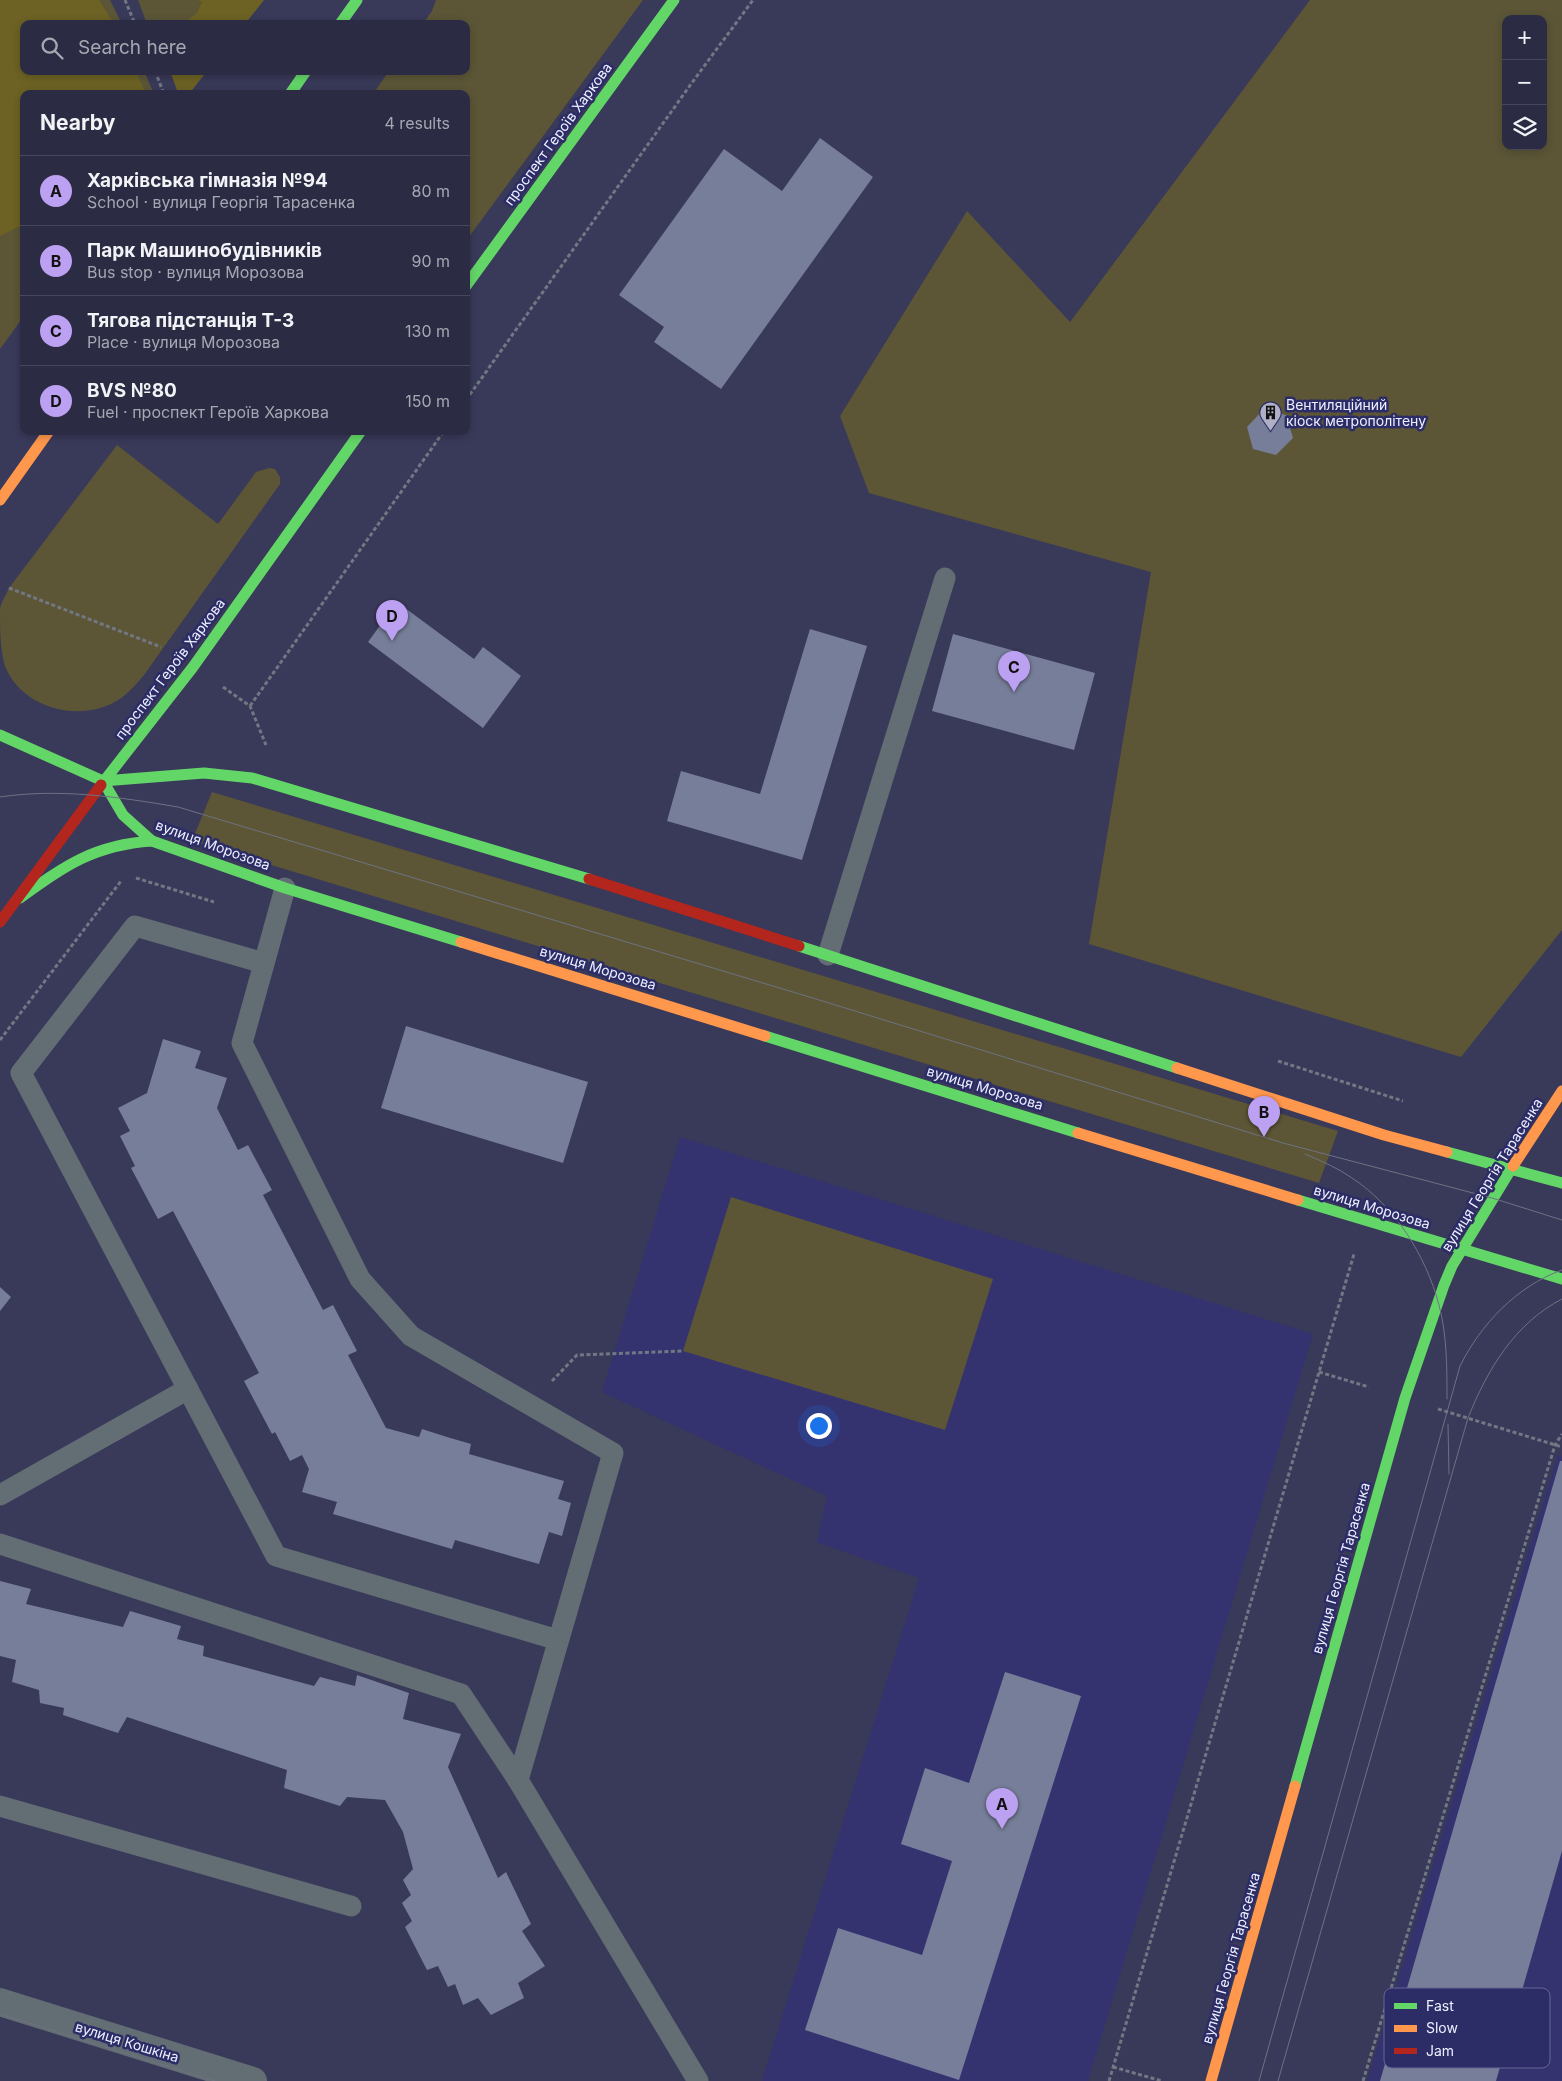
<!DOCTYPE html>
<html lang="en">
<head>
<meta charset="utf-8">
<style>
  body { margin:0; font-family:Inter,sans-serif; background:#33334a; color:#f1f3f6 }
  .controls { position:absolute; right:15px; top:15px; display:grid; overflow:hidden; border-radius:10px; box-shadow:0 2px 8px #0003 }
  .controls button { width:45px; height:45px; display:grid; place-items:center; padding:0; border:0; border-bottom:1px solid #47475c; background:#2b2b43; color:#f1f3f6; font:25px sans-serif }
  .you { position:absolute; left:818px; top:1425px; width:18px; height:18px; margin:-12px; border:4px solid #fff; border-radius:50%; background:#1a73e8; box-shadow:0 0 0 8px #1a73e833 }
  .badge { display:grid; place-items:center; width:32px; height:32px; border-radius:50%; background:#bca0f2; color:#111; font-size:16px; font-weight:700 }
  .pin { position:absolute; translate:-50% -41px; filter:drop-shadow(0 1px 2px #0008) }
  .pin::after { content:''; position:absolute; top:26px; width:18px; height:15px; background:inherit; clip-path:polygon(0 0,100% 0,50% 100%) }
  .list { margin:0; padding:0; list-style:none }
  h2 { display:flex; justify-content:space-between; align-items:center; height:65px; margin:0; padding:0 20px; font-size:21px }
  h2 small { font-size:16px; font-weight:400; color:#a6a7b2 }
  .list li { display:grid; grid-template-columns:32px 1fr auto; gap:15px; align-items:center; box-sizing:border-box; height:70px; padding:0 20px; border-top:1px solid #47475c }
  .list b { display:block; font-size:19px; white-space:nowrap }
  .list p { margin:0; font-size:16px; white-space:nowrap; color:#a6a7b2 }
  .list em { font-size:16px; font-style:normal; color:#a6a7b2 }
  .icon { flex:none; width:28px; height:28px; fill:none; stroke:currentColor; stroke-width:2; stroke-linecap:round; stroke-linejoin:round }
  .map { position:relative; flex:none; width:1562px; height:2081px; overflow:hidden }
  .search { position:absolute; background:#2b2b43; box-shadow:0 2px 8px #0003; left:20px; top:20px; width:450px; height:55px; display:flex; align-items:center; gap:12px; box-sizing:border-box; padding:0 18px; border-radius:10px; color:#a6a7b2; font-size:19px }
  .panel { position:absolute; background:#2b2b43; box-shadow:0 2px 8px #0003; left:20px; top:90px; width:450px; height:345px; border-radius:10px }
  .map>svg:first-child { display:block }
  .built { fill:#343370 }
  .green { fill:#5c5637; fill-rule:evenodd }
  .forest { fill:#6d6224 }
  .building { fill:#777e99 }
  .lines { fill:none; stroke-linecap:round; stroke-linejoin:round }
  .path { stroke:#727883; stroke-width:3; stroke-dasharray:4 2.5; stroke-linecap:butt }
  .lane { stroke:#636d74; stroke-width:21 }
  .street { stroke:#636d74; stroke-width:28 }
  .fast { stroke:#63d668; stroke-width:11 }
  .slow { stroke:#ff974d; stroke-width:11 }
  .jam { stroke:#b3261e; stroke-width:11 }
  .tram { stroke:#6e7282; stroke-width:1 }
  .labels { text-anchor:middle; stroke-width:5; stroke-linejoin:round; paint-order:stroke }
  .street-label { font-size:14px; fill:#eef0ff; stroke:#2c2c66 }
  .poi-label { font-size:14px; fill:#eef0ff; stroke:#2c2c66; text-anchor:start }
  .key { fill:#2c2c66; stroke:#666794; stroke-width:1 }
  .key-label { font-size:14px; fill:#eef0ff }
</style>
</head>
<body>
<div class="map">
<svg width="1562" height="2081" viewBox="0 0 1562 2081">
  <rect width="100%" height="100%" fill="#393959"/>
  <g class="built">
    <polygon points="680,1137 1313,1334 1088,2081 762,2081 919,1578 817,1542 827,1496 602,1392"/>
    <polygon points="1558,1455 1562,1457 1562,2081 1367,2081"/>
  </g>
  <g class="green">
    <polygon points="0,0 110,0 122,24 24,24 24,71 144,71 154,94 24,94 24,316 0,349"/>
    <polygon points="138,0 256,0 239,24 147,24"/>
    <polygon points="436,0 643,0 466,241 466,94 373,94 389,71 466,71 466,24 423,24 432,11"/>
    <path d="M1310 0H1562V930L1461 1057 1089 944 1151 572 869 493 840 416 967 211 1070 322ZM1506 19H1543V146H1506Z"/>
    <path d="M117 445 218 524 256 472 269 468 275 469 280 477V484L144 675C135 686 125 697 113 703 75 722 21 707 5 666 0 650 0 627 0 609 1 602 6 595 9 588Z"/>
    <polygon points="212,792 1338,1131 1319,1183 192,841"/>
    <polygon points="731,1197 993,1279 945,1430 683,1351"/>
  </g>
  <g class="forest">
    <polygon points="0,0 99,0 114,24 24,24 24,71 136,71 146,94 24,94 24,224 0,236"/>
    <polygon points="198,0 264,0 245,24 183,24 197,13 202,2"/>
    <polygon points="170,71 207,71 189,94 178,93"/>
  </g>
  <g class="building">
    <polygon points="820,138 873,177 721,389 654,342 664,327 619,295 724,149 782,191"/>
    <polygon points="1263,410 1286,415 1293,438 1276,455 1253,449 1247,427"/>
    <polygon points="397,602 474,659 483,647 521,676 483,728 368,642"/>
    <polygon points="810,629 867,646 802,860 667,821 681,771 760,794"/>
    <polygon points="953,634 1095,673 1074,750 932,711"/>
    <polygon points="406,1026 588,1082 563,1163 381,1108"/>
    <polygon points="163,1039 201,1051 195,1068 227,1078 217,1108 238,1150 248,1145 272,1190 263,1195 323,1310 333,1305 357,1351 348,1355 386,1428 419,1437 422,1429 447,1437 471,1444 469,1454 564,1481 558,1499 571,1503 562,1536 549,1532 539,1564 455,1540 452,1549 333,1514 337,1502 302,1492 309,1469 302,1455 290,1461 275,1432 272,1434 244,1381 259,1373 173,1211 158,1219 131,1168 135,1166 120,1136 130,1131 118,1108 147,1093"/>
    <polygon points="0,1287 11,1297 0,1311"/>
    <polygon points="1560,1461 1562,1461 1562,1851 1496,2081 1380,2081"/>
    <polygon points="0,1581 31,1589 26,1604 123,1627 130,1611 181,1626 177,1639 204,1646 203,1656 314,1686 320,1677 355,1686 357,1675 409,1693 403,1719 461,1734 448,1767 498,1878 506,1872 531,1924 522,1931 545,1966 518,1983 524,1998 491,2015 478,1998 463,2005 455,1984 448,1987 438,1966 427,1970 405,1927 412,1921 402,1903 411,1895 403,1880 413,1869 403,1832 385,1800 347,1797 340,1806 284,1788 287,1770 127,1717 118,1733 63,1715 64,1708 40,1703 39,1690 12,1682 16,1660 0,1656"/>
    <polygon points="1005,1672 1081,1696 959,2080 805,2030 838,1928 922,1955 952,1861 901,1844 925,1768 969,1783"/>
  </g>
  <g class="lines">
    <g class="path">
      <polyline points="125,0 135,24"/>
      <polyline points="155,71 164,94"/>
      <polyline points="466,400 691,84 753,0"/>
      <polyline points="9,588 161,647"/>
      <polyline points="223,687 250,706 266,745"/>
      <polyline points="250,706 444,431"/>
      <polyline points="136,878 214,902"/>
      <polyline points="0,1040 121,881"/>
      <polyline points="1278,1061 1403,1101"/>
      <polyline points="1319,1372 1369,1387"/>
      <polyline points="552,1381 577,1355 683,1351"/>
      <polyline points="1438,1409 1562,1447"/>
      <polyline points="1113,2067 1162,2081"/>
      <polyline points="1109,2081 1354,1254"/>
      <polyline points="1363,2081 1555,1445 1562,1434"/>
    </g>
    <g class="lane">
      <polyline points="285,888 242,1043 360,1279 411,1336 613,1453 518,1780 698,2081"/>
      <polyline points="828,955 945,578"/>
      <polyline points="264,963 135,926 21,1073 276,1556 558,1640"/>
      <polyline points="0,1495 188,1389"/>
      <polyline points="0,1544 461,1694 518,1780"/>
      <polyline points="0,1806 351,1906"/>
    </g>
    <polyline class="street" points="0,2002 253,2081"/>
    <g class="fast">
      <polyline points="340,24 357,0"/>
      <polyline points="290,94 306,71"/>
      <polyline points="466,286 674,0"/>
      <polyline points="0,735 103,781"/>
      <polyline points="103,781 123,815 152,841 285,888 461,942"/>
      <polyline points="103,781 204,773 252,778 589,879"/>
      <polyline points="101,785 193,667 361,431"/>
      <path d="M20 898C66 865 94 845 152 841"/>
      <polyline points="799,946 1177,1068"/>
      <polyline points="765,1036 1078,1133"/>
      <polyline points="1447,1152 1562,1183"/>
      <polyline points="1298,1200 1562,1279"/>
      <polyline points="1295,1786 1405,1398 1444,1285 1452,1266 1513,1166"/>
    </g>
    <g class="slow">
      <polyline points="0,500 49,431"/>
      <polyline points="461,942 765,1036"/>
      <polyline points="1177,1068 1384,1135 1447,1152"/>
      <polyline points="1078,1133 1298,1200"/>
      <polyline points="1513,1166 1562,1091"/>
      <polyline points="1211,2081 1295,1786"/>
    </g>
    <g class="jam">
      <polyline points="589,879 799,946"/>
      <polyline points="0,922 101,785"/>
    </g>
    <g class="tram">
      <path d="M0 797C59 788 119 797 178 807L816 999 1283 1143 1492 1198 1562 1220"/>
      <path d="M1305 1154C1321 1161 1338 1168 1352 1178 1395 1206 1426 1256 1439 1305 1447 1335 1447 1368 1447 1399"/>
      <polyline points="1448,1424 1449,1474"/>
      <polyline points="0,2014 215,2081"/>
      <path d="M1259 2081 1460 1366C1481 1324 1517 1286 1562 1270"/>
      <path d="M1278 2081 1468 1418C1487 1370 1515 1323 1562 1299"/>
    </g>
  </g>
  <defs>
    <symbol id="building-pin" viewBox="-11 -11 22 30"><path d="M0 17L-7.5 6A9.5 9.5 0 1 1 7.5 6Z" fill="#afb0c5" stroke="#2c2c66"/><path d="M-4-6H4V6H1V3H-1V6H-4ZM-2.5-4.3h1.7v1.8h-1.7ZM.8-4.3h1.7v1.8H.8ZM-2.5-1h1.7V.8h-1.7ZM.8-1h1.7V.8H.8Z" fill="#111"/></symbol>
  </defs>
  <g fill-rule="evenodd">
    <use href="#building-pin" x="1258" y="400" width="25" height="34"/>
  </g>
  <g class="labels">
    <g class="street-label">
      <text transform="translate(558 134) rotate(-54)" y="5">проспект Героїв Харкова</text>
      <text transform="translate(170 669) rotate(-53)" y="5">проспект Героїв Харкова</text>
      <text transform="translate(213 845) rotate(20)" y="5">вулиця Морозова</text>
      <text transform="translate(598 968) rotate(17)" y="5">вулиця Морозова</text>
      <text transform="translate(985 1088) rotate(17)" y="5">вулиця Морозова</text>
      <text transform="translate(1492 1175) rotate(-58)" y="5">вулиця Георгія Тарасенка</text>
      <text transform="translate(1372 1207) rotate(17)" y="5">вулиця Морозова</text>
      <text transform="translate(1341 1568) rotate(-74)" y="5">вулиця Георгія Тарасенка</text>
      <text transform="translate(1231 1958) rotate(-74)" y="5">вулиця Георгія Тарасенка</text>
      <text transform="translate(127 2042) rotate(17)" y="5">вулиця Кошкіна</text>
    </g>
    <g class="poi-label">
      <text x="1286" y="410">Вентиляційний<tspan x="1286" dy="16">кіоск метрополітену</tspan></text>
    </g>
  </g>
  <rect x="1384" y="1988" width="166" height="80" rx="8" class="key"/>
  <rect x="1394" y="2003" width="23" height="6" fill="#63d668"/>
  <rect x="1394" y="2025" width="23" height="7" fill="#ff974d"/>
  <rect x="1394" y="2048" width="23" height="6" fill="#b3261e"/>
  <g class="key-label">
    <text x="1426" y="2011">Fast</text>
    <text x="1426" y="2033">Slow</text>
    <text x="1426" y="2056">Jam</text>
  </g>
</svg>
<div class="controls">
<button>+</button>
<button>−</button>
<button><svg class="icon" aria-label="layers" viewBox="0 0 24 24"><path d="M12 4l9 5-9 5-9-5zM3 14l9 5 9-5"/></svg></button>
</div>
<div class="you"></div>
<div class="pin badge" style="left:1002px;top:1829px">A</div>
<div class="pin badge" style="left:1264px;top:1137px">B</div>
<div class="pin badge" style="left:1014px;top:692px">C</div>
<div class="pin badge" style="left:392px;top:641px">D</div>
<div class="search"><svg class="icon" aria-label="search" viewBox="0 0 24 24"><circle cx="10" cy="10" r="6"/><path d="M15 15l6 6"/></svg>Search here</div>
<section class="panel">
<h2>Nearby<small>4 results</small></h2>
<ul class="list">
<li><span class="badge">A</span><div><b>Харківська гімназія №94</b><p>School · вулиця Георгія Тарасенка</p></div><em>80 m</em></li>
<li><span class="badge">B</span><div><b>Парк Машинобудівників</b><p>Bus stop · вулиця Морозова</p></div><em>90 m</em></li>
<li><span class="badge">C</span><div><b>Тягова підстанція Т-3</b><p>Place · вулиця Морозова</p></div><em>130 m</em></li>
<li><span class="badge">D</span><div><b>BVS №80</b><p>Fuel · проспект Героїв Харкова</p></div><em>150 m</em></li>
</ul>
</section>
</div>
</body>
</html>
